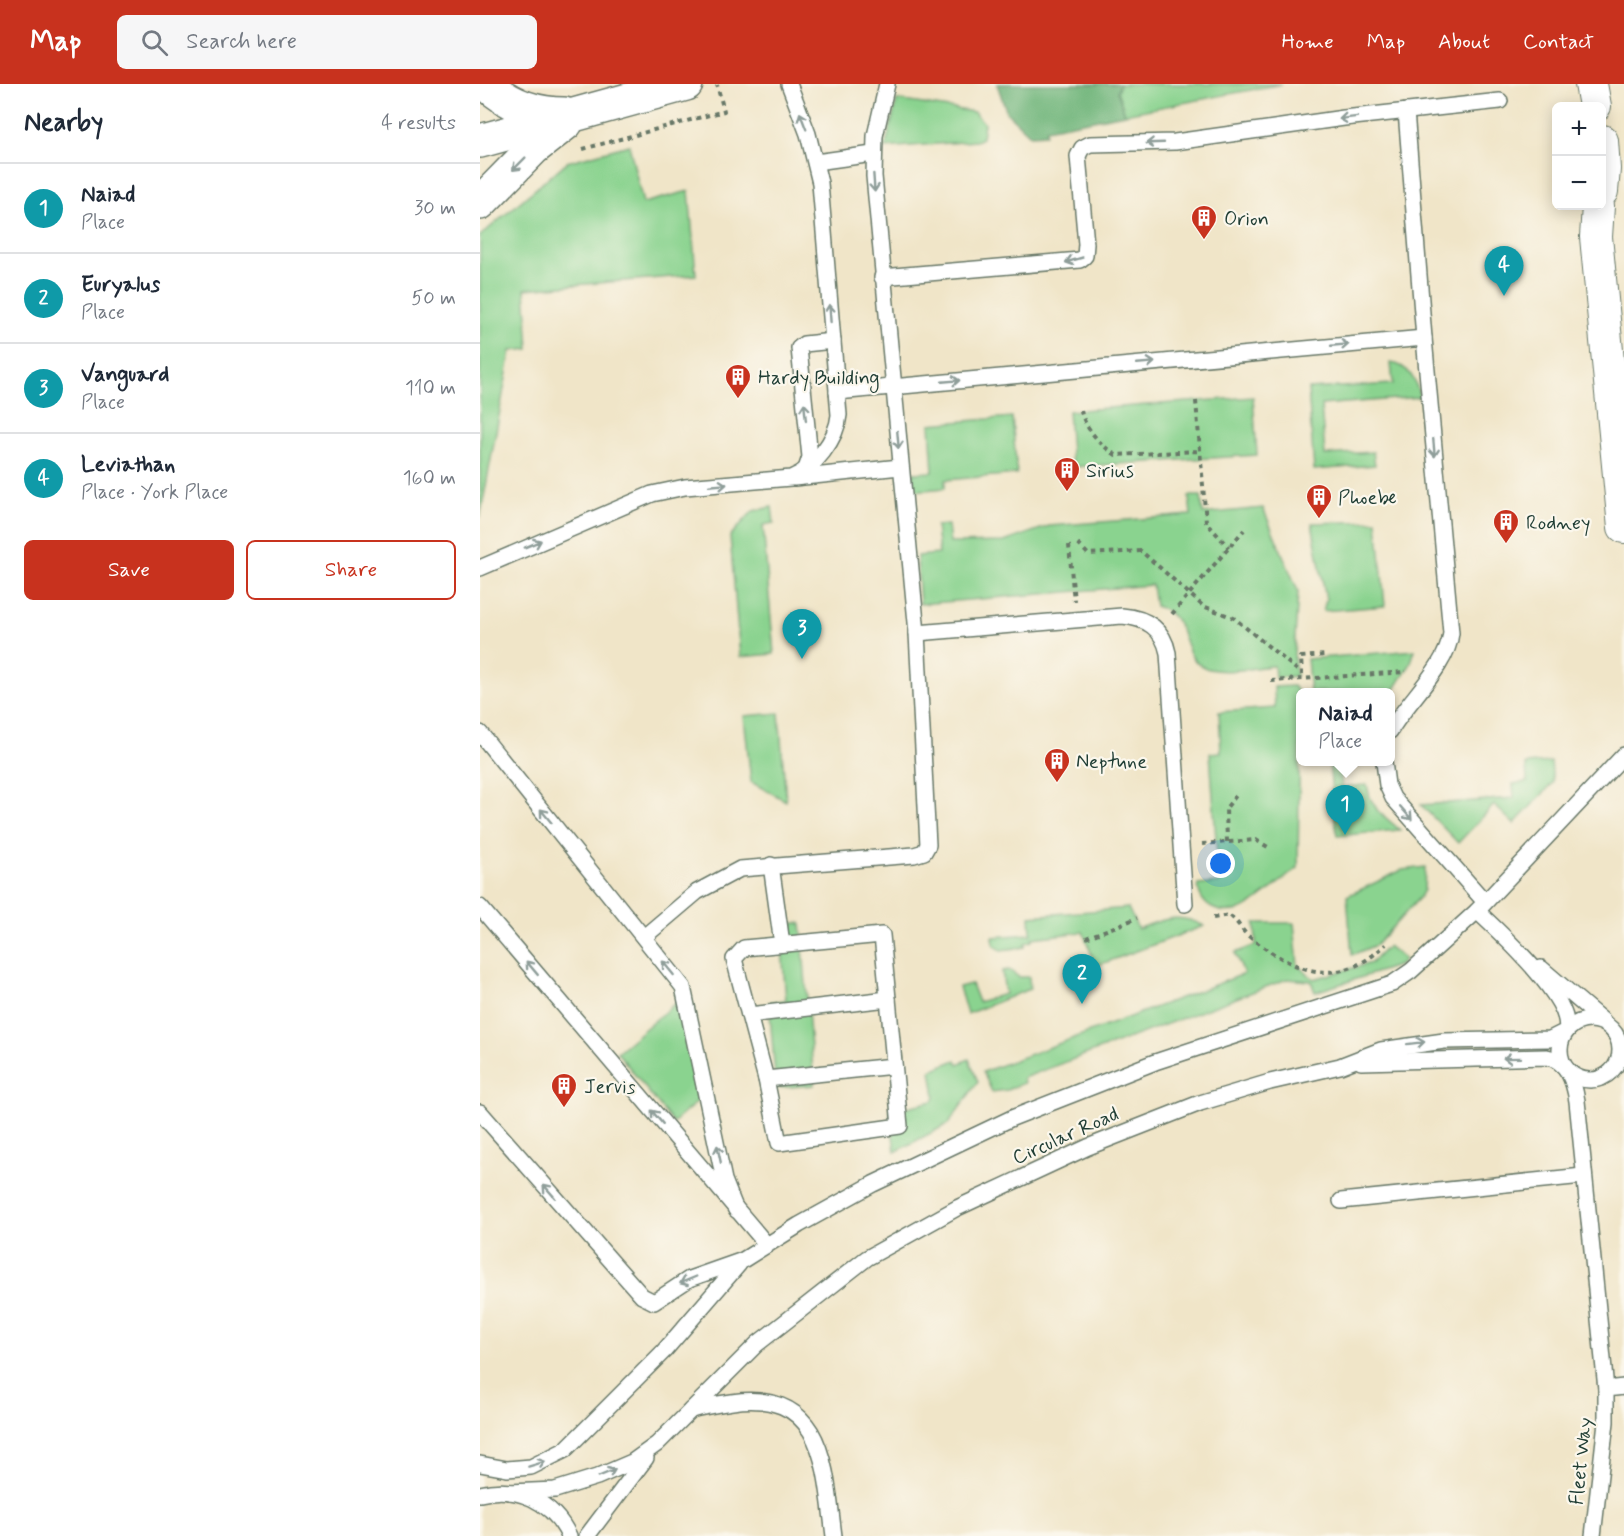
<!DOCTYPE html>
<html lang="en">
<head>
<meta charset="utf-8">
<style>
  body { margin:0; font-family:Mynerve,sans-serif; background:#f6f6f7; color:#1f2937 }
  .controls { position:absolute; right:18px; top:18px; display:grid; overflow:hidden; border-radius:9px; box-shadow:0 3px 15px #0003 }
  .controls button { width:54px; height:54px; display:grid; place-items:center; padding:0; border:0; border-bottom:2px solid #e0e1e3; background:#fff; color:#1f2937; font:30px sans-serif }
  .you { position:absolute; left:741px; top:780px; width:21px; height:21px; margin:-15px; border:4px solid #fff; border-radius:50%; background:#1a73e8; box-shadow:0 0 0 9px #1a73e833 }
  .badge { display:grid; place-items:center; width:39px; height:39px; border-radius:50%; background:#c8321e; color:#fff; font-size:20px; font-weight:700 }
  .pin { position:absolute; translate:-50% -50px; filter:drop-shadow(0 2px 3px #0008) }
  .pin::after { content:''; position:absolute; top:32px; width:21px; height:18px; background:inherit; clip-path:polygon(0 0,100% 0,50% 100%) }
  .popup { position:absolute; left:816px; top:604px; width:99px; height:78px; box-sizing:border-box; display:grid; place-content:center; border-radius:9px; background:#fff; filter:drop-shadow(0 2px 4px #0005); font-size:20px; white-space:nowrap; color:#747a83 }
  .popup b { font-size:22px; color:#1f2937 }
  .popup::after { content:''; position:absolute; left:50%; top:100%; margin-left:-12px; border:12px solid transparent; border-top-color:#fff }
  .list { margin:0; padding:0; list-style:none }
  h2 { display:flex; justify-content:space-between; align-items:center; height:78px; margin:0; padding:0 24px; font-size:26px }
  h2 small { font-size:20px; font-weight:400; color:#747a83 }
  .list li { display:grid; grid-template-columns:39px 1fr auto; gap:18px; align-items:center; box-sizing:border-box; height:90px; padding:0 24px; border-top:2px solid #e0e1e3 }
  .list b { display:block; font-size:22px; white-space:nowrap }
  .list p { margin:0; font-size:20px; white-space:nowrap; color:#747a83 }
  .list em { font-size:20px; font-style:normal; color:#747a83 }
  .actions { display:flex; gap:12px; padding:18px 24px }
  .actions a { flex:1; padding:14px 0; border:2px solid #c8321e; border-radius:9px; text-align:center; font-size:21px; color:#c8321e }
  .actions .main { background:#c8321e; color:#fff }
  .icon { flex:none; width:33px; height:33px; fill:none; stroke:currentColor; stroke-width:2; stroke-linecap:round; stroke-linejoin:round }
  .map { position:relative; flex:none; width:1144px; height:1452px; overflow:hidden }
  header { display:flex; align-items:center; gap:36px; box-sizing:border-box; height:84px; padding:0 30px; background:#c8321e; color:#fff }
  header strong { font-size:28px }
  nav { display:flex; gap:33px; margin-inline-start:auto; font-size:21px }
  .search { width:420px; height:54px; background:#f6f6f7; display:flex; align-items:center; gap:15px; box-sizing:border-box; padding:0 21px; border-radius:9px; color:#747a83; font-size:22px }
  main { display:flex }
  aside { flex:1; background:#fff }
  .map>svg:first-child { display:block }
  .green { fill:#8ad38f; stroke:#548862; stroke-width:1.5 }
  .forest { fill:#6fb57a; stroke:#477957; stroke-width:1.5 }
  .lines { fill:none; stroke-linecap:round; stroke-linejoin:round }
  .lane-casing { stroke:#687868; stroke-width:18 }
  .street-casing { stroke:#687868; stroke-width:34 }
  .secondary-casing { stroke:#687868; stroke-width:36 }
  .path { stroke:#687868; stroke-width:4; stroke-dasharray:4.5 4.5; stroke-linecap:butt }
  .lane { stroke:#fff; stroke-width:15 }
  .street { stroke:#fff; stroke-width:32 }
  .secondary { stroke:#fff; stroke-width:33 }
  .oneway { stroke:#8f9e9a }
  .labels { text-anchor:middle; stroke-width:4.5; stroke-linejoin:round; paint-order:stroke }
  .poi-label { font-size:20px; fill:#1f3d34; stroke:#fbf7ec; text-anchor:start }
  .street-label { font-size:20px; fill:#1f3d34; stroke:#fbf7ec }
</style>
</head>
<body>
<header>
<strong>Map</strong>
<div class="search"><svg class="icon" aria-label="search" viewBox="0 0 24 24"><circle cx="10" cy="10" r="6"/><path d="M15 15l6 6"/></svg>Search here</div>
<nav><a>Home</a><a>Map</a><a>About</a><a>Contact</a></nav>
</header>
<main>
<aside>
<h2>Nearby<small>4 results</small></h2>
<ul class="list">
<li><span class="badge" style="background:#0f9aa8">1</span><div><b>Naiad</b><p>Place</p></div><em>30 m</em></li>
<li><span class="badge" style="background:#0f9aa8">2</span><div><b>Euryalus</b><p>Place</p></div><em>50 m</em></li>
<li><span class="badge" style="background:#0f9aa8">3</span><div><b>Vanguard</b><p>Place</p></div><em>110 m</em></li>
<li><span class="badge" style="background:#0f9aa8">4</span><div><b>Leviathan</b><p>Place · York Place</p></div><em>160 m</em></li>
</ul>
<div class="actions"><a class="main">Save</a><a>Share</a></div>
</aside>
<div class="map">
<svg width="1144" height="1452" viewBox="0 0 1144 1452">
  <rect width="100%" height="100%" fill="#fbf7ec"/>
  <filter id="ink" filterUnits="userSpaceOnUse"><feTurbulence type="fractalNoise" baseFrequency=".0167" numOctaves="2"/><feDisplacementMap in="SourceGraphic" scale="12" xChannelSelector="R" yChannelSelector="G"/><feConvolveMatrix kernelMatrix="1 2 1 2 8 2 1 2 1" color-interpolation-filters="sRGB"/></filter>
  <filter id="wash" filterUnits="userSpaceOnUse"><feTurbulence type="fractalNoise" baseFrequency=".008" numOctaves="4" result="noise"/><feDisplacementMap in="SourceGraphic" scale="24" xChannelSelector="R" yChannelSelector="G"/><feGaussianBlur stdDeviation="1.35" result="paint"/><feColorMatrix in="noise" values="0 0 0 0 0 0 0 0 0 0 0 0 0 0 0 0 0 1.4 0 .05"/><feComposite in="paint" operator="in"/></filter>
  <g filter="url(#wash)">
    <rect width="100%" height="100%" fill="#f0e5c8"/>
    <g class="green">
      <polygon points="640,0 802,0 645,30 637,7"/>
      <polygon points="417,16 494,28 504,39 502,54 496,57 405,64"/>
      <polygon points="149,61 163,119 209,107 216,191 45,205 49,265 31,267 0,434 0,152 87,78"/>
      <path d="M911 279C929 281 936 297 940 313L841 321 845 371 893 368 895 381 834 386 828 305 913 300Z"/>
      <polygon points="773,313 777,371 592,383 588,327"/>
      <polygon points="532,333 537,390 465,396 465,404 434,407 433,389 453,388 450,340"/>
      <path d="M709 412H721L723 430 783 424 818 507 814 570 816 592 795 594 794 582C774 583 748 590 729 585 697 577 713 532 675 522L672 501 440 520 437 472 459 470 456 442 468 441 470 459 524 458 569 442 711 431Z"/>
      <polygon points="292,423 294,439 283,441 294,570 260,573 250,452 273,427"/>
      <polygon points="897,437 905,522 843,527 846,516 832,439"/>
      <polygon points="935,566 930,581 910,613 910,608 830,608 827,575"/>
      <path d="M813 602 818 607 820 628 818 784C805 793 772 823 760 826 740 831 720 824 718 801L739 799 730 669 741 668 739 628 795 624 794 603Z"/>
      <polygon points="299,629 306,717 271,698 264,632"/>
      <polygon points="849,678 859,678 862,703 887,701 890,714 898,727 920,746 857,752"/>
      <polygon points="1071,678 1073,699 1034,740 1014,721 978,759 941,721 1034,714 1033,700 1047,698 1046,680"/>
      <polygon points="945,783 944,806 940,813 896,861 872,871 867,812 922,786"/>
      <path d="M648 824 658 845C682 835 700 828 724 842L616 882 603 848 552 854V857L545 859V863L521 866 514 861 513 853 551 850 550 832Z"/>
      <polygon points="321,839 334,1001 296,1004 289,918 306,916 300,840"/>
      <polygon points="775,839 814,839 818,882 834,895 891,879 908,862 924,875 920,881 835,908 831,897 807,895 543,994 544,999 527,1006 512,1008 503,988 764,890 755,869 776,861"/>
      <polygon points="529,886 539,893 549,893 550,905 487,930 479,903 491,900 498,918 525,910 522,887"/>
      <polygon points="198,917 220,1012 219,1016 193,1039 137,968"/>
      <polygon points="489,975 498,998 468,1040 415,1068 410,1027 453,1017 455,1012 451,986 476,976 478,980"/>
    </g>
    <polygon class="forest" points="517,0 640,0 637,7 645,30 566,45 566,50 550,51 527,29"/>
  </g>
  <g filter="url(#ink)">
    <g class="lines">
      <defs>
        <g id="lane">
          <polyline points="926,27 944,254"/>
          <polyline points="336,78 393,70"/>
          <polyline points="402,193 600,176 605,172 606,160 598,72 602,64 610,60 695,58 864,34 1020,17"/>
          <path d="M357 308 944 254 971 549C968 582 927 617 910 647"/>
          <polyline points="326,385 330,373 319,264 324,260 353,257"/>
          <polyline points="314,394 420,383"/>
          <path d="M0 484 172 410 205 403 311 394C334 385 357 355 359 331L340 99 328 50 309 0"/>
          <path d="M437 549 642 532C666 534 683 544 688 569L705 820"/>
          <polyline points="0,649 203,903 244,1096 256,1126"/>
          <polyline points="904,678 907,701 913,714 1005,818"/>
          <polyline points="291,781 302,860"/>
          <polyline points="0,823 287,1161"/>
          <polygon points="402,851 420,1042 299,1059 286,995 254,875 264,864"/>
          <polyline points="164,853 217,808 260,785 434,771 444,768 448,761 437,549 394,92 395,52 407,0"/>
          <polyline points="1061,884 1123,937"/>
          <polyline points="269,931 408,915"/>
          <circle cx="1110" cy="966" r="30"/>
          <path d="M881 978 1067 973C1088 977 1094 998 1097 1017L1126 1305 1144 1303"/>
          <polyline points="286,995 414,982"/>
          <polyline points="0,1028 162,1212 174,1218 209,1195 263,1176 319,1141 393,1100 532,1034 675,978 912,900 931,887 997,827 1144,671"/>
          <polyline points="861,1117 1103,1092"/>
          <path d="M211 1326C224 1322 238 1320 252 1318 345 1305 345 1384 354 1452"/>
          <polyline points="0,1380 27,1385 51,1383 85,1366 184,1267 259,1180"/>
          <path d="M29 1408 75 1406 117 1393 152 1378 177 1360 277 1260 387 1174 477 1124 608 1063 720 1019 790 998 860 982 901 966 964 957 1070 955 1086 947C1094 915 1019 848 997 827"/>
          <path d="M0 1410C37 1400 73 1418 89 1452"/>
          <polyline points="107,1452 166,1374"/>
          <polyline points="1113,1452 1126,1338 1126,1305"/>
        </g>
        <g id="street">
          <polyline points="1111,0 1115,22"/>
          <polyline points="1122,57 1124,85 1122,107"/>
          <polyline points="1118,122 1116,153 1144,443"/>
        </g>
        <g id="secondary">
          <path d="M7 0C28 20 55 30 84 30"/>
          <polyline points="0,57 206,0"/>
          <polyline points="0,119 54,64 86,39"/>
        </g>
      </defs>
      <use href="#lane" class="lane-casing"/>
      <use href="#street" class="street-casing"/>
      <use href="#secondary" class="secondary-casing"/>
      <g class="path">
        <polyline points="103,65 244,27 237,1"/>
        <polyline points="716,317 726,438 749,464"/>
        <path d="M601 326C603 342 622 363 636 371L720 367"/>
        <polyline points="598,460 608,470 661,467 723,522 754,534 822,590"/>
        <polyline points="589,461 594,517"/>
        <polyline points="692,530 764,446"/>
        <polyline points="822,591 821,573 845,571"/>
        <polyline points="791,597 926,588"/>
        <polyline points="747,758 746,724 758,709"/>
        <polyline points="722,760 776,756 788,763"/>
        <path d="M733 834 749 831C758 837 762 848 771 854 818 890 860 905 906 860"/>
        <polyline points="606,854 657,834"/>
      </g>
      <use href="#lane" class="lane"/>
      <use href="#street" class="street"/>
      <use href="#secondary" class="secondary"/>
    </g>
    <defs><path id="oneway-shaft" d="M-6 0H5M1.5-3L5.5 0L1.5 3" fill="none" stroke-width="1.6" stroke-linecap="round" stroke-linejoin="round" transform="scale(1.5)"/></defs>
    <g class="oneway">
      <use href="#oneway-shaft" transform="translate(868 34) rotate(173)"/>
      <use href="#oneway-shaft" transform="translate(323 37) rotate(-111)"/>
      <use href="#oneway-shaft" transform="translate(675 59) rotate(178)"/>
      <use href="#oneway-shaft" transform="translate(39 80) rotate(135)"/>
      <use href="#oneway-shaft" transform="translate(394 99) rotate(86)"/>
      <use href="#oneway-shaft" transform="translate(594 176) rotate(164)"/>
      <use href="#oneway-shaft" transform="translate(350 229) rotate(-94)"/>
      <use href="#oneway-shaft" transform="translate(860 261) rotate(-5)"/>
      <use href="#oneway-shaft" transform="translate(666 279) rotate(-5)"/>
      <use href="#oneway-shaft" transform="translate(471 297) rotate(-5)"/>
      <use href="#oneway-shaft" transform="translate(325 328) rotate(-96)"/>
      <use href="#oneway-shaft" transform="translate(418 356) rotate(85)"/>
      <use href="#oneway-shaft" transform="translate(954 364) rotate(85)"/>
      <use href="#oneway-shaft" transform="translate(238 401) rotate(-5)"/>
      <use href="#oneway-shaft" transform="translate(53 460) rotate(-23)"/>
      <use href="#oneway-shaft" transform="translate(926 729) rotate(49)"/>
      <use href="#oneway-shaft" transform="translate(66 732) rotate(-129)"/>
      <use href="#oneway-shaft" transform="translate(52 884) rotate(-130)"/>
      <use href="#oneway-shaft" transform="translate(188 884) rotate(-129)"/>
      <use href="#oneway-shaft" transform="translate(936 959) rotate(-7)"/>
      <use href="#oneway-shaft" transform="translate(1032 974) rotate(179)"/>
      <use href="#oneway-shaft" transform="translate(177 1033) rotate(-130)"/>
      <use href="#oneway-shaft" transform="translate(239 1070) rotate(-102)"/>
      <use href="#oneway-shaft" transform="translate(69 1107) rotate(-131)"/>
      <use href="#oneway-shaft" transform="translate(208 1196) rotate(157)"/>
      <use href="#oneway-shaft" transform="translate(57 1380) rotate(-17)"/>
      <use href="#oneway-shaft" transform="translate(127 1389) rotate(-23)"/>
    </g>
  </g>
  <defs>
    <symbol id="building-pin" viewBox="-11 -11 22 30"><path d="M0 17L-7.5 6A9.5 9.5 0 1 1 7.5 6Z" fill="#c8321e" stroke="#fbf7ec"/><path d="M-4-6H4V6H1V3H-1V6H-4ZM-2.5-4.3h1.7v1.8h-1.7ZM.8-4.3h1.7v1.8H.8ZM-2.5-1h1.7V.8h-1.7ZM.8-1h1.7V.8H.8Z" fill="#fff"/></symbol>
  </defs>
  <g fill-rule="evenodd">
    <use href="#building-pin" x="709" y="119" width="30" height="40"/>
    <use href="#building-pin" x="243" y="278" width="30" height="40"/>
    <use href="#building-pin" x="572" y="371" width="30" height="40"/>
    <use href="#building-pin" x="824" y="398" width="30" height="40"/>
    <use href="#building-pin" x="1011" y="423" width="30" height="40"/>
    <use href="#building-pin" x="562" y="662" width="30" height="40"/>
    <use href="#building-pin" x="69" y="987" width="30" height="40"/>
  </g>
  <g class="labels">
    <g class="poi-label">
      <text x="744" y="141">Orion</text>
      <text x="278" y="300">Hardy Building</text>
      <text x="606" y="393">Sirius</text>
      <text x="858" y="420">Phoebe</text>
      <text x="1046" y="445">Rodney</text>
      <text x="596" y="684">Neptune</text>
      <text x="104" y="1009">Jervis</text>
    </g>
    <g class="street-label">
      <text transform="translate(585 1051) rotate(-24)" y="7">Circular Road</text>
      <text transform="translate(1100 1377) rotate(-84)" y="7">Fleet Way</text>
    </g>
  </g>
</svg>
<div class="controls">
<button>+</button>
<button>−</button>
</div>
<div class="you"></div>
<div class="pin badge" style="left:865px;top:751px;background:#0f9aa8">1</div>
<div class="popup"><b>Naiad</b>Place</div>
<div class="pin badge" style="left:602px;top:920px;background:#0f9aa8">2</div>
<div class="pin badge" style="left:322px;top:575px;background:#0f9aa8">3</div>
<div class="pin badge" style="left:1024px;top:212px;background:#0f9aa8">4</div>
</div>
</main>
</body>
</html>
